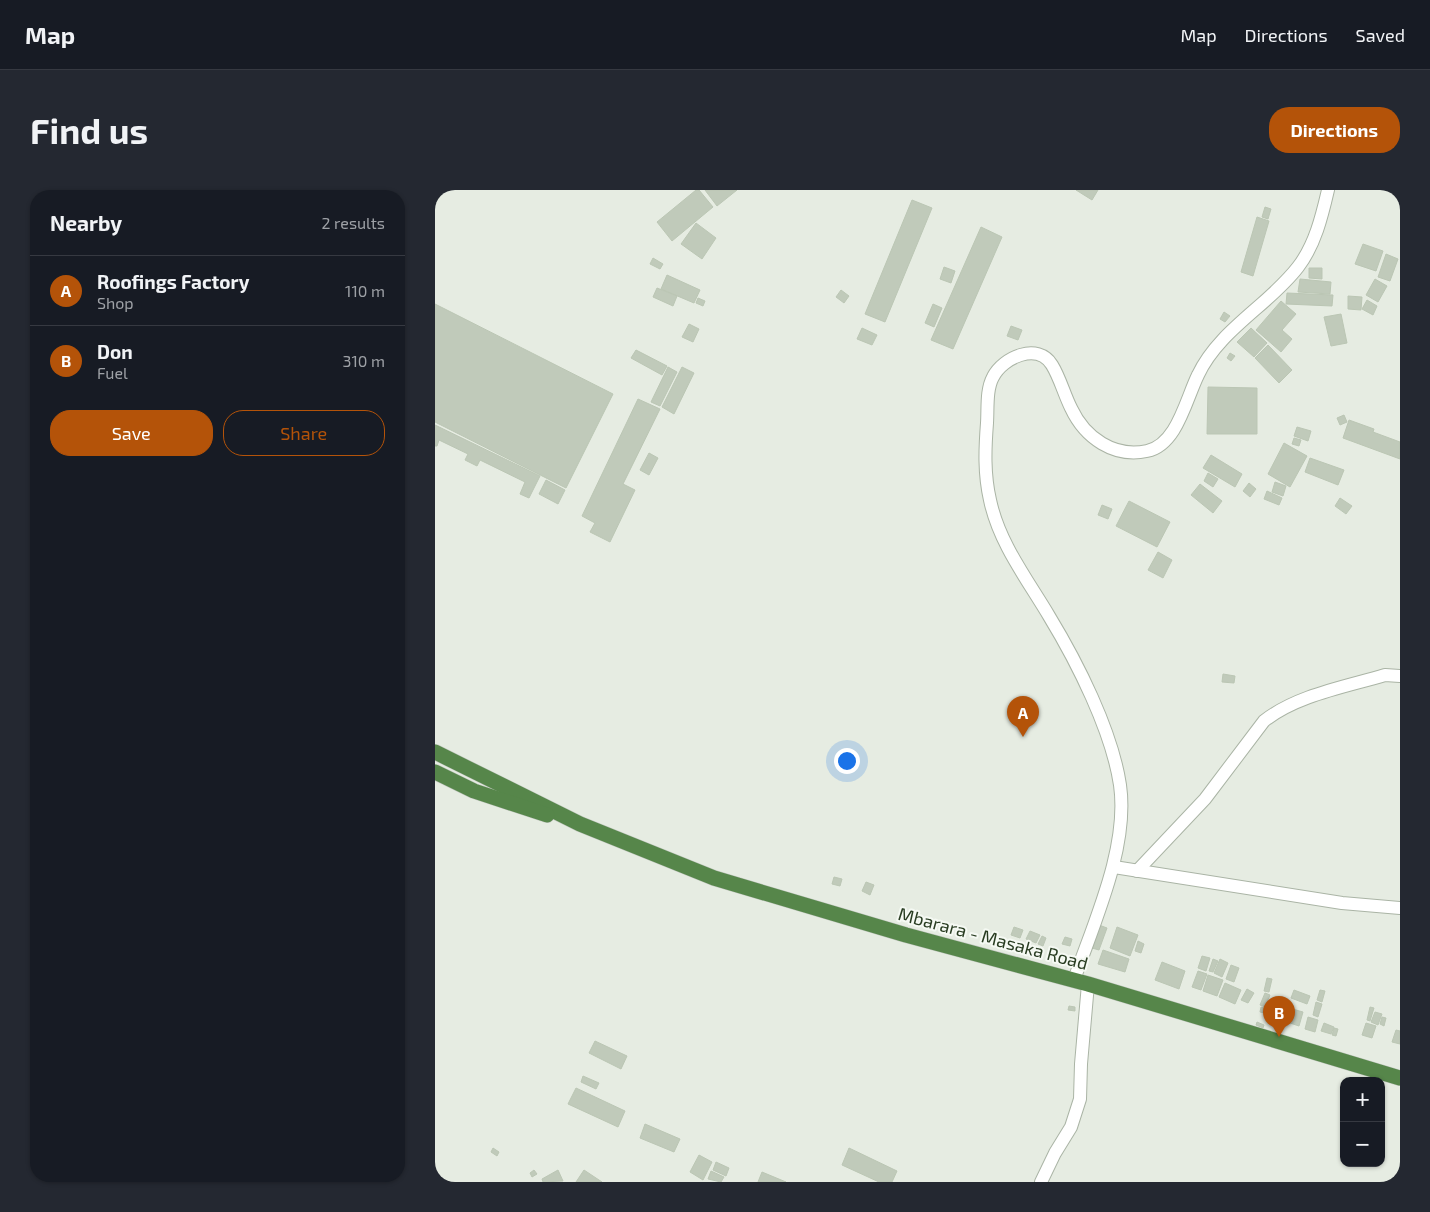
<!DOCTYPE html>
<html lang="en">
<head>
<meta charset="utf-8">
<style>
  body { margin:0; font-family:"Exo 2",sans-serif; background:#242831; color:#f1f3f6 }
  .controls { position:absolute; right:15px; bottom:15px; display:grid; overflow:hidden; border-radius:10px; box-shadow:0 1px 4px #0004 }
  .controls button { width:45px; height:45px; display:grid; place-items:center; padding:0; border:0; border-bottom:1px solid #363941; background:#171b24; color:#f1f3f6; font:25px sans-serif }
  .you { position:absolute; left:411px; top:570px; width:18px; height:18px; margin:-12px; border:4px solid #fff; border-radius:50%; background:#1a73e8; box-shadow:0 0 0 8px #1a73e833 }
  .badge { display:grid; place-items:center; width:32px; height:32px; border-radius:50%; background:#b45309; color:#fff; font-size:16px; font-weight:700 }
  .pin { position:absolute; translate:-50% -41px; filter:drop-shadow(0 1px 2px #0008) }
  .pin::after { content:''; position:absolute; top:26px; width:18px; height:15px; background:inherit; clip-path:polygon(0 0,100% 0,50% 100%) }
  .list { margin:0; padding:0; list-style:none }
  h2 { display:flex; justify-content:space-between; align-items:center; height:65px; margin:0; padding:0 20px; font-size:21px }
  h2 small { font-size:16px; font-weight:400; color:#9ea1a6 }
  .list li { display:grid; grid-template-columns:32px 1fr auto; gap:15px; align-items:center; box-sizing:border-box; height:70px; padding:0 20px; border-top:1px solid #363941 }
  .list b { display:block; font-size:19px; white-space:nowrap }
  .list p { margin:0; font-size:16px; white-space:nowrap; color:#9ea1a6 }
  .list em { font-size:16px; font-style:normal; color:#9ea1a6 }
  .actions { display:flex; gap:10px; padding:15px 20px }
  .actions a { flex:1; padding:11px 0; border:1px solid #b45309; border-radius:20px; text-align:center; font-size:18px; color:#b45309 }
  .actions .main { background:#b45309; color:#fff }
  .map { position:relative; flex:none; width:965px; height:992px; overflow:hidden; border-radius:20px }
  header { display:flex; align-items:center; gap:30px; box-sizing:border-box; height:70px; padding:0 25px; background:#171b24; border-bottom:1px solid #363941 }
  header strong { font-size:24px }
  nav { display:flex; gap:28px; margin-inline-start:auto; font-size:18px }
  .intro { display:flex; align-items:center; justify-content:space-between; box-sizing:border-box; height:120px; padding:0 30px }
  h1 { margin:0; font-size:35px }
  .button { padding:12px 22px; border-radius:20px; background:#b45309; color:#fff; font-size:18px; font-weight:700 }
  main { display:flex; gap:30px; padding:0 30px }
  aside { flex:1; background:#171b24; border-radius:20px; box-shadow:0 1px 4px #0004 }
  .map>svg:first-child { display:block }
  .building { fill:#c0caba; stroke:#bbc6b4 }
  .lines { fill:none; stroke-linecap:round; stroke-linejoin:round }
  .minor-casing { stroke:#aab4a5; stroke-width:14 }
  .trunk-casing { stroke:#c3c9c1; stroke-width:16 }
  .minor { stroke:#fff; stroke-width:12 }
  .trunk { stroke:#56864a; stroke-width:15 }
  .labels { text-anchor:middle; stroke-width:4; stroke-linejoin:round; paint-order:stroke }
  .street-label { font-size:18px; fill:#293d22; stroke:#f5f9f3 }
</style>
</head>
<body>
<header>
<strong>Map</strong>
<nav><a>Map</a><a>Directions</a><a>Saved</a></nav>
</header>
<div class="intro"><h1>Find us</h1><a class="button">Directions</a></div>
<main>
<aside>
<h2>Nearby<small>2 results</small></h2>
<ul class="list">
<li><span class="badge">A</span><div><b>Roofings Factory</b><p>Shop</p></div><em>110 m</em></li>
<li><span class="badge">B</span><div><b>Don</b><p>Fuel</p></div><em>310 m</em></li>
</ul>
<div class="actions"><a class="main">Save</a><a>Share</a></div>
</aside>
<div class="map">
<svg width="965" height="992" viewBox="0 0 965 992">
  <rect width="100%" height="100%" fill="#e6ece2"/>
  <g class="building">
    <polygon points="261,0 264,0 278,17 237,51 222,32"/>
    <polygon points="270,0 302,0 282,16"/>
    <polygon points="641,0 663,0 657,10"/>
    <polygon points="477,10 497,18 450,132 430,124"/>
    <polygon points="830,17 836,19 833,29 827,27"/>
    <polygon points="822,27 834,31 818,86 806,82"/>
    <polygon points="261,33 281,48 267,69 246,54"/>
    <polygon points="546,37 567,47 518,159 496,150"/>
    <polygon points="928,54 948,61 941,81 920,74"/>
    <polygon points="951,64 963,69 955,91 943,87"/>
    <polygon points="218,68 228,74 225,79 215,74"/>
    <polygon points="509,77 520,81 516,93 505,89"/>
    <polygon points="874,78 887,78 887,89 874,88"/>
    <polygon points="232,85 265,100 259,113 226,99"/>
    <polygon points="865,89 896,92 895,104 863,102"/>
    <polygon points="940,89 952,96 943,112 931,105"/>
    <polygon points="222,98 242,106 238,116 218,107"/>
    <polygon points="406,100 414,106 409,113 401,107"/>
    <polygon points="852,103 898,105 897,116 851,114"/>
    <polygon points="913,106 927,107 926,120 913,119"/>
    <polygon points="263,108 270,111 268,116 261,113"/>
    <polygon points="932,110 942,116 938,125 927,119"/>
    <polygon points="846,111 861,124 847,140 857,149 846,162 821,140"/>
    <polygon points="0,114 178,204 131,298 0,232"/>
    <polygon points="498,114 507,118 499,137 490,133"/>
    <polygon points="789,122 795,126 790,132 785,129"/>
    <polygon points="906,124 912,153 896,156 889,127"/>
    <polygon points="254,134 264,139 258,152 247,147"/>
    <polygon points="576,136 587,140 583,150 572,146"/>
    <polygon points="427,138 442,145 437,155 422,149"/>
    <polygon points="816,138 832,153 819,167 802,152"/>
    <polygon points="833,155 857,180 844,193 820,168"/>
    <polygon points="201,160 232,176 227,185 196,168"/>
    <polygon points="795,163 800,166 796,171 792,168"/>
    <polygon points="233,177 242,182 225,216 216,212"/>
    <polygon points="247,177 259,183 239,224 227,217"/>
    <polygon points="773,197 822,198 822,244 772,244"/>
    <polygon points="203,209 225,219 188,294 200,300 175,352 155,342 160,333 147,326"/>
    <polygon points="909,225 912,232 905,235 902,228"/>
    <polygon points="914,230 939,239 938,242 965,252 965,269 908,248"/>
    <polygon points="0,235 105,286 94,308 85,304 90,292 45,270 42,276 30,270 33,264 4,250 2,256 0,256"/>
    <polygon points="862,237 876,241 873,251 859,246"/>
    <polygon points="859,248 866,250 864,256 857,254"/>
    <polygon points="849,253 872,266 855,297 833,284"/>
    <polygon points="214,263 223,268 214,285 205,280"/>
    <polygon points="776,265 807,284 800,297 768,278"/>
    <polygon points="875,268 909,280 903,295 870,282"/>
    <polygon points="773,283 783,289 778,297 769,291"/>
    <polygon points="111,290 130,300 123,314 104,304"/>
    <polygon points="840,292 851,296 848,306 837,302"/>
    <polygon points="814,293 821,299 815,307 808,301"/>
    <polygon points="765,294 787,311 778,323 756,305"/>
    <polygon points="832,301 847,308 844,315 829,309"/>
    <polygon points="905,308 917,316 911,324 900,316"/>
    <polygon points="694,311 735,332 722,357 681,336"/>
    <polygon points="667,315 677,319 673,329 663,325"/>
    <polygon points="723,362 737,370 728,388 713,380"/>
    <polygon points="788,484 800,486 799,493 787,492"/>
    <polygon points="399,687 407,689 405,696 397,694"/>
    <polygon points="431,692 439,695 435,705 427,701"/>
    <polygon points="664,735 672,738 664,760 657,758"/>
    <polygon points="579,737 588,740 585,748 576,745"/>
    <polygon points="682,737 703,745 695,766 675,758"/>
    <polygon points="595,741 605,745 601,753 591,749"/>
    <polygon points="607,746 611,748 608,756 603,754"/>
    <polygon points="630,747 637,749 635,756 627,754"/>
    <polygon points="703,751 709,754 706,763 700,761"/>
    <polygon points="668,760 694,769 690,782 663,774"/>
    <polygon points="767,766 775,768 771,781 763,778"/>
    <polygon points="778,769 783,771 778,782 774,781"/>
    <polygon points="785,769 793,773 787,787 779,783"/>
    <polygon points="727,772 750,781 744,799 720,790"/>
    <polygon points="796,775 804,778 799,792 791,789"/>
    <polygon points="763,781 772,784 766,800 757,797"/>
    <polygon points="773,785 788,790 782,806 768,801"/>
    <polygon points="832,788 837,789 834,802 829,801"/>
    <polygon points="790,793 806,800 800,814 784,807"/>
    <polygon points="812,799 819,803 813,813 806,810"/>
    <polygon points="859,800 875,806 872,814 856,808"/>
    <polygon points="885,800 890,801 887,812 882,810"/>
    <polygon points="830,803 835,805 830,817 825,815"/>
    <polygon points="881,812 887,814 883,827 878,825"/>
    <polygon points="840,813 851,817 847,828 836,825"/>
    <polygon points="634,816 640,817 640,821 633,820"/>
    <polygon points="826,817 835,820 834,824 825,822"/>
    <polygon points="935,817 939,818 935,831 932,830"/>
    <polygon points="854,818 868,822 864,836 849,831"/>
    <polygon points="940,822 947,824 943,835 936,832"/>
    <polygon points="873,827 883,830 880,842 870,839"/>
    <polygon points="947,827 951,828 949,836 945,834"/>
    <polygon points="822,832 829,835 828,838 821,835"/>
    <polygon points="889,833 899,837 896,844 886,841"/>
    <polygon points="931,833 941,836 937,848 927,845"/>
    <polygon points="899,838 903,839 901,846 897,845"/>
    <polygon points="961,840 965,841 965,854 957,852"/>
    <polygon points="160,851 192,866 186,879 154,863"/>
    <polygon points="148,886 164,893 161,899 146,892"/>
    <polygon points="141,898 190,921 183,937 133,914"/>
    <polygon points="210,934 245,949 239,962 205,948"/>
    <polygon points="58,958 64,962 62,966 56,962"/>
    <polygon points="414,958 462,981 457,992 444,992 407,975"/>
    <polygon points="264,965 277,972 268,990 255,982"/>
    <polygon points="281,972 294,978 291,986 278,980"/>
    <polygon points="99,980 102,984 97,987 95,983"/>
    <polygon points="123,980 128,991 108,992 107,989"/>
    <polygon points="149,980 167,992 141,992"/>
    <polygon points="276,981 289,987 286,992 273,989"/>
    <polygon points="327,982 351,992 323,992"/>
  </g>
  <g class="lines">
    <defs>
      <g id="minor">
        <polyline points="679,677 907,713 965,718"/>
        <path d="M702 681 770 609 829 531C862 505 910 497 950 485L965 486"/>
        <path d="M639 790C659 732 694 657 685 595 677 541 642 472 614 426 592 389 564 353 555 310 549 284 550 259 552 233 553 218 551 200 558 187 568 167 603 152 617 175 625 188 629 204 636 218 650 248 679 268 712 261 742 255 751 209 763 185 784 140 834 115 863 77 880 55 887 26 893 0"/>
        <polyline points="606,992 620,963 636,937 645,909 646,874 653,794"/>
      </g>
      <g id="trunk">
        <polyline points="0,562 145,634 279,688 471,745 653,794 965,888"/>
        <polyline points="0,582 39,601 112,625"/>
      </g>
    </defs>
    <use href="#minor" class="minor-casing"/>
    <use href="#trunk" class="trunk-casing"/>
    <use href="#minor" class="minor"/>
    <use href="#trunk" class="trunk"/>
  </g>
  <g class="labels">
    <g class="street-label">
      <text transform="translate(558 749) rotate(15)" y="6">Mbarara - Masaka Road</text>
    </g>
  </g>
</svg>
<div class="controls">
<button>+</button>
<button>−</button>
</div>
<div class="you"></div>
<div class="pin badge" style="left:588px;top:547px">A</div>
<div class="pin badge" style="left:844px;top:847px">B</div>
</div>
</main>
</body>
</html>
